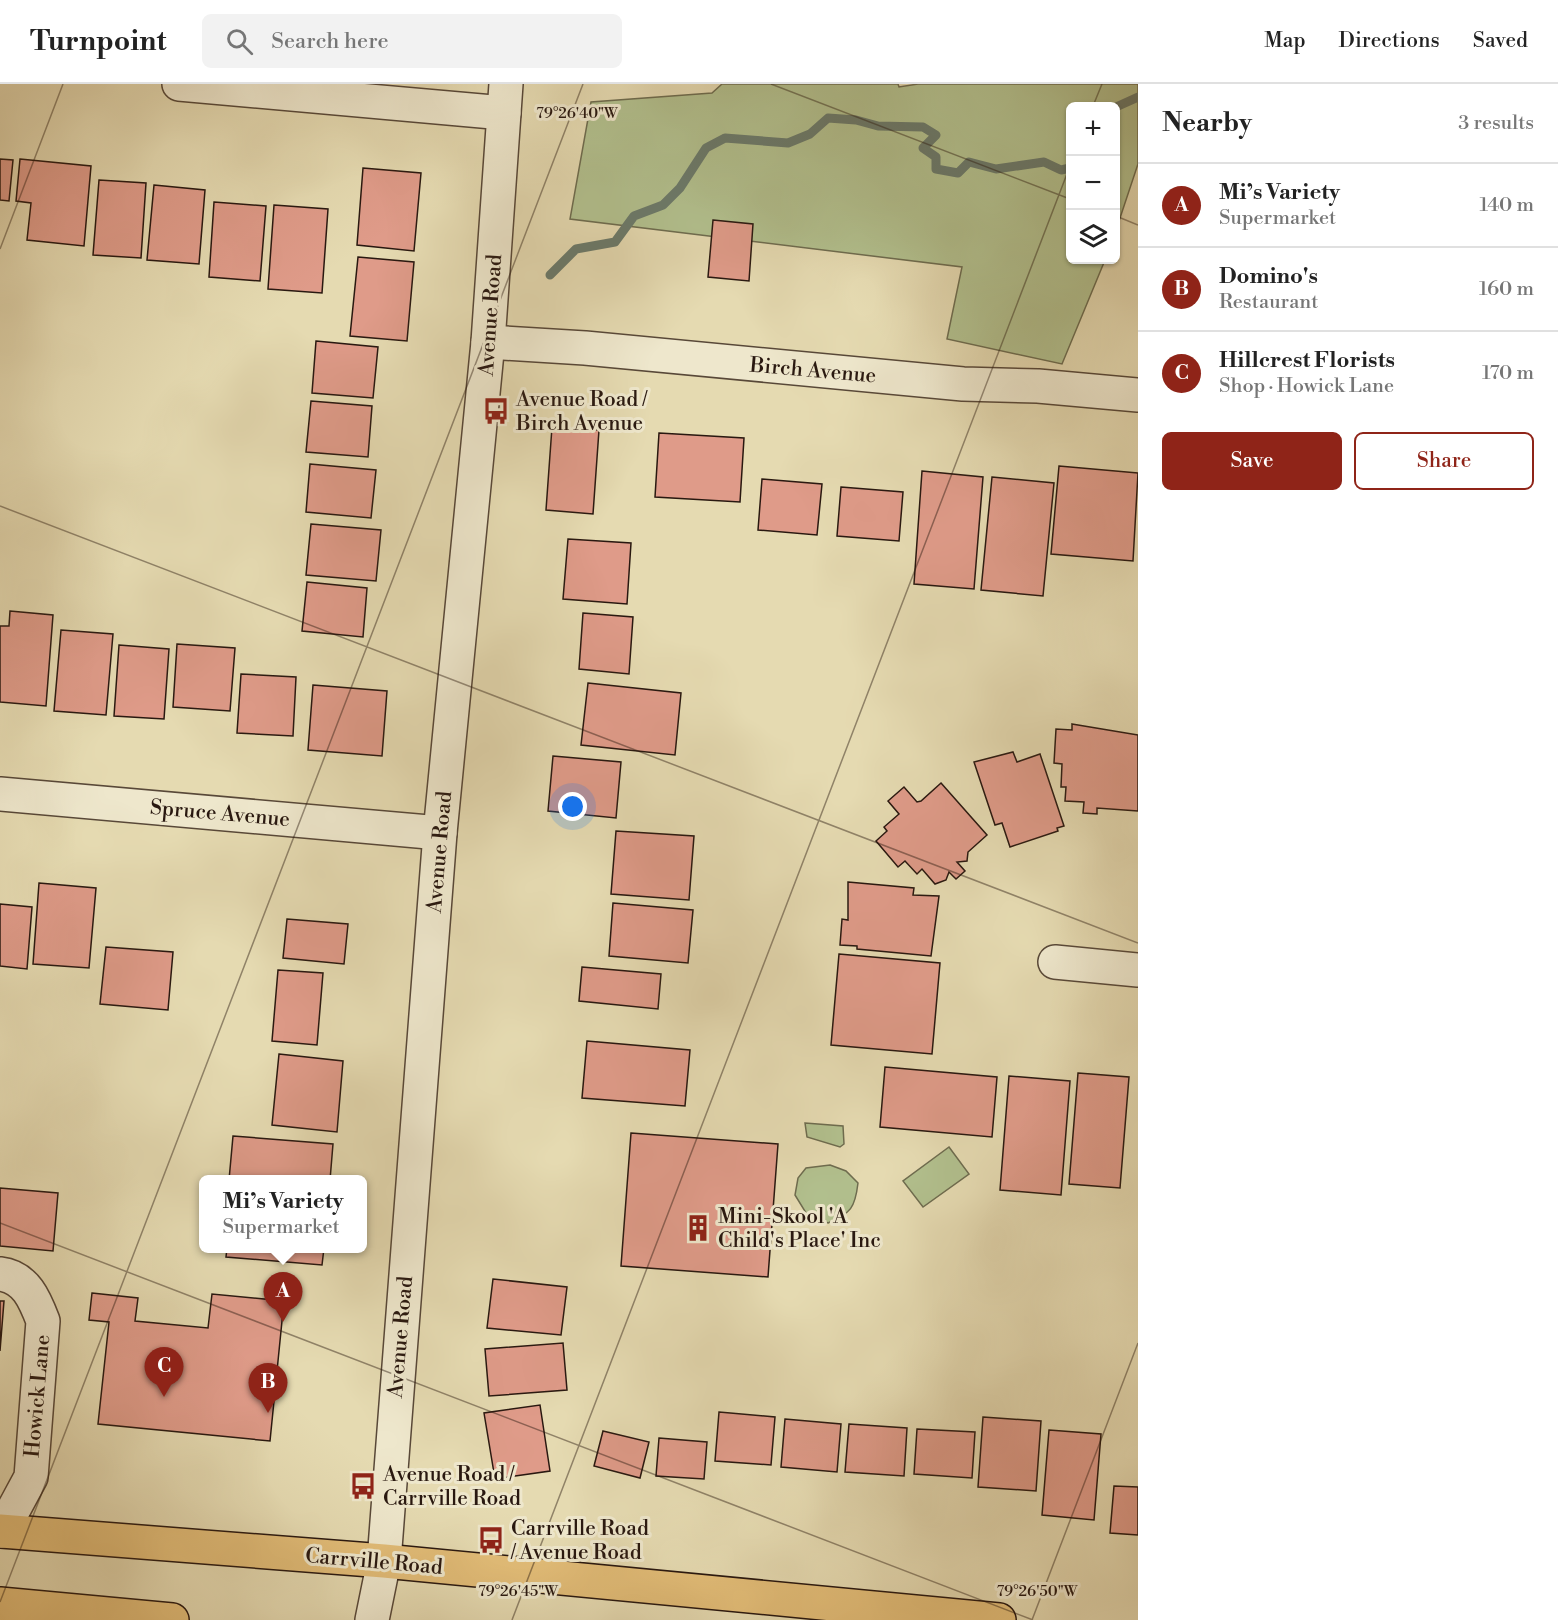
<!DOCTYPE html>
<html lang="en">
<head>
<meta charset="utf-8">
<style>
  body { margin:0; font-family:"Libre Bodoni",serif; background:#f2f2f2; color:#222 }
  .controls { position:absolute; right:18px; top:18px; display:grid; overflow:hidden; border-radius:9px; box-shadow:0 2px 4px #0004 }
  .controls button { width:54px; height:54px; display:grid; place-items:center; padding:0; border:0; border-bottom:2px solid #e0e0e0; background:#fff; color:#222; font:30px sans-serif }
  .you { position:absolute; left:573px; top:723px; width:21px; height:21px; margin:-15px; border:4px solid #fff; border-radius:50%; background:#1a73e8; box-shadow:0 0 0 9px #1a73e833 }
  .badge { display:grid; place-items:center; width:39px; height:39px; border-radius:50%; background:#8f2418; color:#fff; font-size:20px; font-weight:700 }
  .pin { position:absolute; translate:-50% -50px; filter:drop-shadow(0 2px 3px #0008) }
  .pin::after { content:''; position:absolute; top:32px; width:21px; height:18px; background:inherit; clip-path:polygon(0 0,100% 0,50% 100%) }
  .popup { position:absolute; left:199px; top:1091px; width:168px; height:78px; box-sizing:border-box; display:grid; place-content:center; border-radius:9px; background:#fff; filter:drop-shadow(0 2px 4px #0005); font-size:20px; white-space:nowrap; color:#767676 }
  .popup b { font-size:22px; color:#222 }
  .popup::after { content:''; position:absolute; left:50%; top:100%; margin-left:-12px; border:12px solid transparent; border-top-color:#fff }
  .list { margin:0; padding:0; list-style:none }
  h2 { display:flex; justify-content:space-between; align-items:center; height:78px; margin:0; padding:0 24px; font-size:26px }
  h2 small { font-size:20px; font-weight:400; color:#767676 }
  .list li { display:grid; grid-template-columns:39px 1fr auto; gap:18px; align-items:center; box-sizing:border-box; height:84px; padding:0 24px; border-top:2px solid #e0e0e0 }
  .list b { display:block; font-size:22px; white-space:nowrap }
  .list p { margin:0; font-size:20px; white-space:nowrap; color:#767676 }
  .list em { font-size:20px; font-style:normal; color:#767676 }
  .actions { display:flex; gap:12px; padding:18px 24px }
  .actions a { flex:1; padding:14px 0; border:2px solid #8f2418; border-radius:9px; text-align:center; font-size:21px; color:#8f2418 }
  .actions .main { background:#8f2418; color:#fff }
  .icon { flex:none; width:33px; height:33px; fill:none; stroke:currentColor; stroke-width:2; stroke-linecap:round; stroke-linejoin:round }
  .map { position:relative; flex:none; width:1138px; height:1536px; overflow:hidden }
  header { display:flex; align-items:center; gap:36px; box-sizing:border-box; height:84px; padding:0 30px; background:#fff; border-bottom:2px solid #e0e0e0 }
  header strong { font-size:28px }
  nav { display:flex; gap:33px; margin-inline-start:auto; font-size:21px }
  .search { width:420px; height:54px; background:#f2f2f2; display:flex; align-items:center; gap:15px; box-sizing:border-box; padding:0 21px; border-radius:9px; color:#767676; font-size:22px }
  main { display:flex }
  aside { flex:1; background:#fff }
  .map>svg:first-child { display:block }
  .green { fill:#b2c08e; stroke:#6e6c4f; stroke-width:1.5 }
  .lines { fill:none; stroke-linecap:round; stroke-linejoin:round }
  .stream { stroke:#6b7a6b; stroke-width:9 }
  .building { fill:#df9b89; stroke:#291810; stroke-width:1.5 }
  .minor-casing { stroke:#584838; stroke-width:36 }
  .major-casing { stroke:#291810; stroke-width:36 }
  .minor { stroke:#eee7cc; stroke-width:33 }
  .major { stroke:#e2bd78; stroke-width:33 }
  .ticks { fill:none; stroke:#291810; stroke-width:1.5; stroke-opacity:0.45 }
  .labels { text-anchor:middle; stroke-width:6; stroke-linejoin:round; paint-order:stroke }
  .street-label { font-size:21px; fill:#291810; stroke:#eee7cc }
  .poi-label { font-size:21px; fill:#291810; stroke:#eee7cc; text-anchor:start }
  .ticks-label { font-size:15px; text-anchor:middle; fill:#291810; stroke:#eee7cc; stroke-width:6; stroke-linejoin:round; paint-order:stroke }
</style>
</head>
<body>
<header>
<strong>Turnpoint</strong>
<div class="search"><svg class="icon" aria-label="search" viewBox="0 0 24 24"><circle cx="10" cy="10" r="6"/><path d="M15 15l6 6"/></svg>Search here</div>
<nav><a>Map</a><a>Directions</a><a>Saved</a></nav>
</header>
<main>
<div class="map">
<svg width="1138" height="1536" viewBox="0 0 1138 1536">
  <rect width="100%" height="100%" fill="#e5dab1"/>
  <filter id="stains"><feTurbulence type="fractalNoise" baseFrequency=".00333" numOctaves="4"/><feColorMatrix values="0 0 0 0 .2 0 0 0 0 .09 0 0 0 0 .02 0 0 0 .5 -.17"/></filter>
  <radialGradient id="worn" r=".72"><stop offset=".6" stop-color="#630" stop-opacity="0"/><stop offset="1" stop-color="#630" stop-opacity=".3"/></radialGradient>
  <g class="green">
    <polygon points="722,0 898,0 899,3 918,0 1138,0 1138,80 1116,146 1116,22 1070,22 1070,176 1105,176 1062,280 947,255 962,183 570,135 591,18 712,9"/>
    <polygon points="805,1039 843,1042 844,1060 840,1063 807,1053"/>
    <polygon points="949,1063 969,1090 923,1123 903,1097"/>
    <path d="M830 1081 846 1087 858 1099C855 1124 851 1129 828 1139L806 1129 795 1111 798 1094 806 1084Z"/>
  </g>
  <g class="lines">
    <g class="stream">
      <polyline points="1116,23 1138,13"/>
      <polyline points="550,191 576,165 615,158 634,132 663,121 680,104 706,64 725,54 788,59 810,50 828,34 856,36 878,42 923,43 936,51 923,64 936,73 936,85 958,89 969,78 996,85 1044,78 1061,86 1070,84"/>
    </g>
  </g>
  <g class="building">
    <polygon points="0,75 13,76 9,117 0,116"/>
    <polygon points="20,75 91,82 84,162 27,156 31,119 16,117"/>
    <polygon points="363,84 421,89 414,167 357,161"/>
    <polygon points="99,96 146,99 141,174 93,171"/>
    <polygon points="154,101 205,106 199,180 147,176"/>
    <polygon points="214,118 266,122 260,197 209,193"/>
    <polygon points="274,121 328,125 322,209 268,205"/>
    <polygon points="713,136 753,140 749,197 708,193"/>
    <polygon points="358,173 414,178 407,257 350,252"/>
    <polygon points="316,257 378,263 373,314 312,309"/>
    <polygon points="311,317 372,322 368,373 306,368"/>
    <polygon points="552,343 599,346 593,430 546,426"/>
    <polygon points="659,349 744,354 740,418 655,413"/>
    <polygon points="310,380 376,386 371,434 306,428"/>
    <polygon points="1059,382 1138,389 1133,477 1051,470"/>
    <polygon points="922,387 983,393 974,505 914,500"/>
    <polygon points="992,393 1054,399 1043,512 981,506"/>
    <polygon points="762,395 822,400 817,451 758,446"/>
    <polygon points="841,403 903,408 899,457 837,452"/>
    <polygon points="311,440 381,446 376,497 306,491"/>
    <polygon points="568,455 631,459 627,520 563,515"/>
    <polygon points="307,498 367,504 363,553 302,547"/>
    <polygon points="10,527 53,531 46,622 0,618 0,542 9,542"/>
    <polygon points="583,529 633,533 629,590 579,585"/>
    <polygon points="61,546 113,550 106,631 54,627"/>
    <polygon points="177,560 235,564 230,627 173,623"/>
    <polygon points="119,561 169,565 164,635 114,632"/>
    <polygon points="241,590 296,593 293,652 237,649"/>
    <polygon points="588,599 681,609 675,671 581,661"/>
    <polygon points="313,601 387,607 382,672 308,666"/>
    <polygon points="1072,640 1138,651 1138,727 1097,724 1097,730 1083,729 1084,718 1065,717 1066,703 1061,703 1062,680 1054,679 1056,645 1072,646"/>
    <polygon points="1013,668 1017,678 1040,670 1064,742 1057,744 1058,747 1010,763 1002,739 995,741 974,678"/>
    <polygon points="553,672 621,678 616,734 548,727"/>
    <polygon points="941,699 987,751 968,768 967,777 957,778 965,787 956,795 949,788 946,796 935,800 922,785 917,790 905,777 898,783 876,757 887,747 884,743 899,730 888,717 904,703 917,718 921,717"/>
    <polygon points="616,747 694,752 689,816 611,810"/>
    <polygon points="848,798 914,804 913,811 939,812 931,872 857,865 857,862 840,861 842,835 848,836"/>
    <polygon points="39,799 96,804 89,884 33,880"/>
    <polygon points="613,819 693,826 688,879 609,872"/>
    <polygon points="0,820 32,823 27,885 0,882"/>
    <polygon points="287,835 348,840 344,880 283,874"/>
    <polygon points="106,863 173,868 168,926 100,920"/>
    <polygon points="839,870 940,879 932,970 831,961"/>
    <polygon points="582,883 661,890 658,925 579,917"/>
    <polygon points="278,886 323,889 317,961 272,957"/>
    <polygon points="587,957 690,966 685,1022 582,1014"/>
    <polygon points="279,970 343,977 337,1048 272,1041"/>
    <polygon points="885,983 997,993 992,1053 880,1043"/>
    <polygon points="1078,989 1129,993 1120,1104 1069,1100"/>
    <polygon points="1009,992 1070,997 1061,1111 1000,1106"/>
    <polygon points="631,1049 778,1060 768,1193 621,1182"/>
    <polygon points="233,1052 333,1060 330,1096 229,1096"/>
    <polygon points="0,1104 58,1109 53,1167 0,1162"/>
    <polygon points="227,1164 324,1164 322,1181 226,1173"/>
    <polygon points="493,1195 567,1203 561,1251 487,1244"/>
    <polygon points="92,1209 138,1214 135,1237 208,1244 212,1210 284,1217 270,1357 98,1340 109,1238 89,1236"/>
    <polygon points="0,1217 4,1217 0,1267"/>
    <polygon points="563,1259 567,1306 489,1312 485,1265"/>
    <polygon points="540,1321 550,1387 495,1395 484,1329"/>
    <polygon points="719,1328 775,1333 771,1381 715,1377"/>
    <polygon points="983,1333 1041,1337 1036,1407 978,1403"/>
    <polygon points="785,1335 841,1340 837,1388 781,1383"/>
    <polygon points="849,1340 907,1344 904,1392 845,1388"/>
    <polygon points="917,1345 975,1348 972,1394 914,1390"/>
    <polygon points="1049,1346 1101,1350 1094,1436 1042,1431"/>
    <polygon points="603,1347 649,1358 640,1394 594,1382"/>
    <polygon points="659,1354 707,1358 704,1395 656,1392"/>
    <polygon points="1114,1402 1138,1403 1138,1451 1110,1449"/>
  </g>
  <g class="lines">
    <defs>
      <g id="minor">
        <polyline points="179,0 504,29"/>
        <polyline points="488,258 585,264 963,300 1038,302 1138,311"/>
        <polyline points="0,710 440,749"/>
        <polyline points="1055,878 1138,886"/>
        <path d="M0 1190C26 1193 35 1216 43 1237L31 1393 2 1447"/>
        <polyline points="372,1536 384,1477 440,749 488,258 506,0"/>
      </g>
      <g id="major">
        <polyline points="0,1447 384,1477 999,1536"/>
        <polyline points="0,1520 172,1536"/>
      </g>
    </defs>
    <use href="#minor" class="minor-casing"/>
    <use href="#major" class="major-casing"/>
    <use href="#minor" class="minor"/>
    <use href="#major" class="major"/>
  </g>
  <path class="ticks" d="M771 0 1070 115M1093 22 1102 0M1116 132 1138 141M0 165 63 0M0 422 1138 859M0 1139 1033 1536M0 1518 583 0M512 1536 1070 82M1032 1536 1138 1259"/>
  <defs>
    <symbol id="bus-bare" viewBox="-9 -9 18 18"><path d="M-5-6H5V4H4V6H2V4H-2V6H-4V4H-5ZM-3.5-4V0h7V-4ZM-3.5 1.2v1.5H-2V1.2ZM2 1.2v1.5H3.5V1.2Z" fill="#8f2418" stroke="#eee7cc" stroke-width="2.5" paint-order="stroke"/></symbol>
    <symbol id="building-bare" viewBox="-9 -9 18 18"><path d="M-4-6H4V6H1V3H-1V6H-4ZM-2.5-4.3h1.7v1.8h-1.7ZM.8-4.3h1.7v1.8H.8ZM-2.5-1h1.7V.8h-1.7ZM.8-1h1.7V.8H.8Z" fill="#8f2418" stroke="#eee7cc" stroke-width="2.5" paint-order="stroke"/></symbol>
  </defs>
  <g fill-rule="evenodd">
    <use href="#bus-bare" x="477" y="308" width="38" height="38"/>
    <use href="#building-bare" x="679" y="1125" width="38" height="38"/>
    <use href="#bus-bare" x="344" y="1383" width="38" height="38"/>
    <use href="#bus-bare" x="472" y="1437" width="38" height="38"/>
  </g>
  <g class="labels">
    <g class="street-label">
      <text transform="translate(490 231) rotate(-86)" y="7">Avenue Road</text>
      <text transform="translate(813 286) rotate(5)" y="7">Birch Avenue</text>
      <text transform="translate(220 729) rotate(5)" y="7">Spruce Avenue</text>
      <text transform="translate(439 768) rotate(-85)" y="7">Avenue Road</text>
      <text transform="translate(400 1253) rotate(-85)" y="7">Avenue Road</text>
      <text transform="translate(37 1312) rotate(-85)" y="7">Howick Lane</text>
      <text transform="translate(374 1477) rotate(5)" y="7">Carrville Road</text>
    </g>
    <g class="poi-label">
      <text x="516" y="322">Avenue Road /<tspan x="516" dy="24">Birch Avenue</tspan></text>
      <text x="718" y="1139">Mini-Skool 'A<tspan x="718" dy="24">Child's Place' Inc</tspan></text>
      <text x="383" y="1397">Avenue Road /<tspan x="383" dy="24">Carrville Road</tspan></text>
      <text x="511" y="1451">Carrville Road<tspan x="511" dy="24">/ Avenue Road</tspan></text>
    </g>
  </g>
  <g class="ticks-label">
    <text x="577" y="34">79°26'40"W</text>
    <text x="518" y="1512">79°26'45"W</text>
    <text x="1037" y="1512">79°26'50"W</text>
  </g>
  <rect width="100%" height="100%" filter="url(#stains)"/>
  <rect width="100%" height="100%" fill="url(#worn)"/>
</svg>
<div class="controls">
<button>+</button>
<button>−</button>
<button><svg class="icon" aria-label="layers" viewBox="0 0 24 24"><path d="M12 4l9 5-9 5-9-5zM3 14l9 5 9-5"/></svg></button>
</div>
<div class="you"></div>
<div class="pin badge" style="left:283px;top:1238px">A</div>
<div class="popup"><b>Mi’s Variety</b>Supermarket</div>
<div class="pin badge" style="left:268px;top:1329px">B</div>
<div class="pin badge" style="left:164px;top:1313px">C</div>
</div>
<aside>
<h2>Nearby<small>3 results</small></h2>
<ul class="list">
<li><span class="badge">A</span><div><b>Mi’s Variety</b><p>Supermarket</p></div><em>140 m</em></li>
<li><span class="badge">B</span><div><b>Domino's</b><p>Restaurant</p></div><em>160 m</em></li>
<li><span class="badge">C</span><div><b>Hillcrest Florists</b><p>Shop · Howick Lane</p></div><em>170 m</em></li>
</ul>
<div class="actions"><a class="main">Save</a><a>Share</a></div>
</aside>
</main>
</body>
</html>
